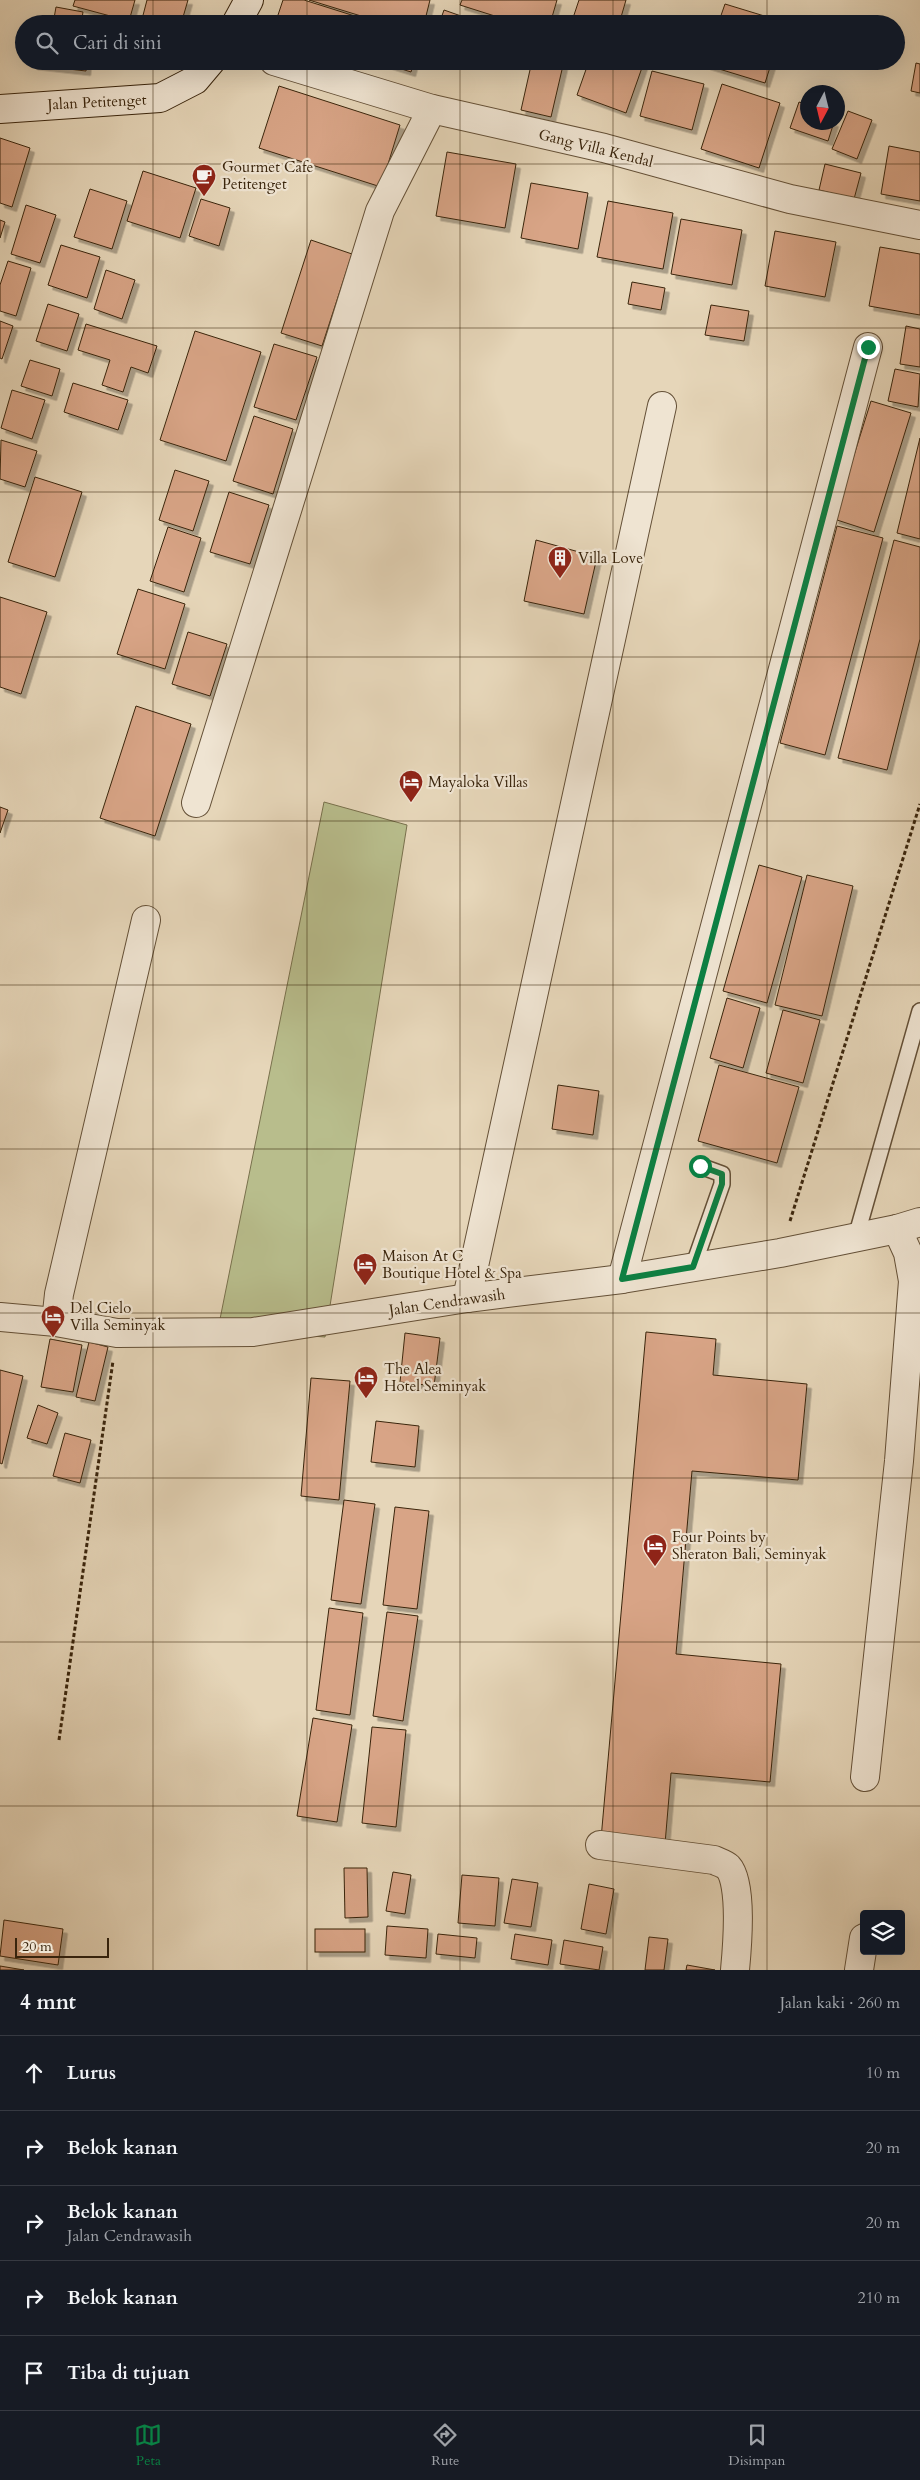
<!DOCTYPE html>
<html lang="id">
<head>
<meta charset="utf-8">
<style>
  body { margin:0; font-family:Cardo,serif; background:#20242c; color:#f1f3f6 }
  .controls { position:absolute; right:15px; bottom:15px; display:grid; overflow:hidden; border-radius:5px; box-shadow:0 5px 20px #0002 }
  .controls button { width:45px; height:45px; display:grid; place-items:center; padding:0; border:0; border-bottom:1px solid #363941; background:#171b24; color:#f1f3f6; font:25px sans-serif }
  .compass { position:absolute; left:800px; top:85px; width:45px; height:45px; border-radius:50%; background:#171b24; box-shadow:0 5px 20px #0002; rotate:187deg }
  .scale { position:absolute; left:15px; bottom:12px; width:94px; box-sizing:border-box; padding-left:5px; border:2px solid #39240c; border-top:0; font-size:14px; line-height:18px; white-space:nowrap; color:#39240c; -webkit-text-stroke:4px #efe4d2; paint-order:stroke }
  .stop { position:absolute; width:15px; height:15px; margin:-11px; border:4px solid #0b8043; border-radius:50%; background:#fff }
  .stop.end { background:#0b8043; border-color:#fff; box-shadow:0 1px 5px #0008 }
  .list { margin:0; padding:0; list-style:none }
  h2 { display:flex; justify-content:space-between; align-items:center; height:65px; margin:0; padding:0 20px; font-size:21px }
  h2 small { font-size:16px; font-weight:400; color:#9ea1a6 }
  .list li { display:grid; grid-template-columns:32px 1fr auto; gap:15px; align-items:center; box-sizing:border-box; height:75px; padding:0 20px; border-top:1px solid #363941 }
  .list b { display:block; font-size:19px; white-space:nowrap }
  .list p { margin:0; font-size:16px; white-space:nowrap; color:#9ea1a6 }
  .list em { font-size:16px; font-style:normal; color:#9ea1a6 }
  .icon { flex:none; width:28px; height:28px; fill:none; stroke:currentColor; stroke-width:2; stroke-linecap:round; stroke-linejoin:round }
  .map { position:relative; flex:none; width:920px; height:1970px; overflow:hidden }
  .search { position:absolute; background:#171b24; box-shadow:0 5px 20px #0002; left:15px; right:15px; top:15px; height:55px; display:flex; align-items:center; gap:12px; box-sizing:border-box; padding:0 18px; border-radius:28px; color:#9ea1a6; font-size:19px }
  .sheet { height:440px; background:#171b24 }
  nav { display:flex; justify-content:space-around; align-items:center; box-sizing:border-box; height:70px; border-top:1px solid #363941; background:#171b24; font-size:14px; color:#9ea1a6 }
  nav a { display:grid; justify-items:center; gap:2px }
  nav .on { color:#0b8043 }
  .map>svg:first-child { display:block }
  .green { fill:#b8bd8c; stroke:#78704c }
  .building { fill:#d8a486; stroke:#39240c; filter:url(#shadow) }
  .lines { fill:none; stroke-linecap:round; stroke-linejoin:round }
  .service-casing { stroke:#645037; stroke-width:18 }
  .minor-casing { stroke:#645037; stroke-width:30 }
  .secondary-casing { stroke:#39240c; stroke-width:30 }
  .path { stroke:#39240c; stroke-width:3; stroke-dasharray:4 2.5; stroke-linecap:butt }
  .service { stroke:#efe4d2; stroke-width:15 }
  .minor { stroke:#efe4d2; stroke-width:28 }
  .secondary { stroke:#efe4d2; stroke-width:28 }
  .route { stroke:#0b8043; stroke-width:6 }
  .grid { fill:none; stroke:#39240c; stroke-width:1; stroke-opacity:0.55 }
  .labels { text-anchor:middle; stroke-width:4.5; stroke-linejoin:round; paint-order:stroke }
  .street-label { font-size:15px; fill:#39240c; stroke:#efe4d2 }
  .poi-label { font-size:15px; fill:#39240c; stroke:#efe4d2; text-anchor:start }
</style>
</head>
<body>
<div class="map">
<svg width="920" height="1970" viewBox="0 0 920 1970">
  <defs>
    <filter id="shadow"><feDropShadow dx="4.5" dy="4.5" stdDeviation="0" flood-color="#0004"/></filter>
  </defs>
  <rect width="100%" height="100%" fill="#e6d6b9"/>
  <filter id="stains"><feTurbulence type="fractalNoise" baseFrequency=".004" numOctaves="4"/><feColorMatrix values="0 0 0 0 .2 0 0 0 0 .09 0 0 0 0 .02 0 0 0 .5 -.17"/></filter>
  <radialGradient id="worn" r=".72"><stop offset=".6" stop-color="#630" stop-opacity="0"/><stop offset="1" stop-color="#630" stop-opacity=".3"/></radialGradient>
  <polygon class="green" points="324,802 407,825 325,1337 218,1329"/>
  <g class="building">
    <polygon points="75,0 135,0 129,21 73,6"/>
    <polygon points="147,0 188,0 181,24 141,23"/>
    <polygon points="283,0 304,0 380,24 275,24"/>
    <polygon points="309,0 430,0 424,24 387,24"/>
    <polygon points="462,0 557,0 550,24 520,24 460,5"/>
    <polygon points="579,0 626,0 619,24 571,24"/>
    <polygon points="725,4 784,22 784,24 718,24"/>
    <polygon points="56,7 83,12 81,24 53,24"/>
    <polygon points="444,10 481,23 439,24"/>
    <polygon points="490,17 506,24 487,24"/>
    <polygon points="34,61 87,61 86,71 33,65"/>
    <polygon points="376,61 414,61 411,72"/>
    <polygon points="532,61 564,61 551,117 521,110"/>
    <polygon points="589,61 644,62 626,113 577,95"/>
    <polygon points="707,61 772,61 765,83 706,65"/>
    <polygon points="916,63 920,64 920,93 911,91"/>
    <polygon points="652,71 704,84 692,130 640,116"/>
    <polygon points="722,84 780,103 759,168 701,149"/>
    <polygon points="279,86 400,125 381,187 259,148"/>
    <polygon points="799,102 808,105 808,122 834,122 828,141 790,128"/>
    <polygon points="848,111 872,120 857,159 832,149"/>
    <polygon points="0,138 30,148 12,207 0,203"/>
    <polygon points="889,146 920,152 920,201 881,194"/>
    <polygon points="447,152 516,164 505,228 436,216"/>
    <polygon points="825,164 861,173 854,199 819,190"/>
    <polygon points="143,171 196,188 180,238 127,221"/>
    <polygon points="531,183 588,193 578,249 521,238"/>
    <polygon points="90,189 127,201 112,249 74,237"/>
    <polygon points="201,199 230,208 219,246 189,236"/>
    <polygon points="608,201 673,213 663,269 597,257"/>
    <polygon points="26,205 56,215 40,263 11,254"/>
    <polygon points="681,219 742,230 732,285 671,274"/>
    <polygon points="0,220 5,222 0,238"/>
    <polygon points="775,231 836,242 825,297 765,286"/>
    <polygon points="311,240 352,254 322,346 281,333"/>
    <polygon points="61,245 100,257 87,298 48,285"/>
    <polygon points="880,247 920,254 920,315 869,306"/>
    <polygon points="8,261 31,268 16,316 0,311 0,285"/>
    <polygon points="106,270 135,280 122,319 94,309"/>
    <polygon points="632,282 665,288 661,310 628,304"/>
    <polygon points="48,304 79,314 67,351 36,341"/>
    <polygon points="711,305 749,311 744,341 705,335"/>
    <polygon points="0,321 13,326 2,359 0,358"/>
    <polygon points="86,324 157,346 148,373 131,367 123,392 102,385 110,360 78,350"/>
    <polygon points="906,326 920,329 920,367 900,364"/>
    <polygon points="195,331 261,352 226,461 160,440"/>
    <polygon points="274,344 317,357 296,420 254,407"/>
    <polygon points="30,360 60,369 52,396 21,386"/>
    <polygon points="895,369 920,374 918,407 888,401"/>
    <polygon points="73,383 128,400 118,430 64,412"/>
    <polygon points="12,390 45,400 32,439 1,428"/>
    <polygon points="871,401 911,413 874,532 834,519"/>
    <polygon points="254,416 293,429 273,494 233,481"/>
    <polygon points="920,438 920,539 897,533"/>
    <polygon points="1,440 37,451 25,487 0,479"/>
    <polygon points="175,470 209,481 193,531 159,520"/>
    <polygon points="35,477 82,492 55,577 8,562"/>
    <polygon points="229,492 269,505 250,564 210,552"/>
    <polygon points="837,526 883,538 825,755 780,743"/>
    <polygon points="168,527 201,538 184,592 150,581"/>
    <polygon points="536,540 597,557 584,614 524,601"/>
    <polygon points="894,540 920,547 920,639 887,770 838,758"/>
    <polygon points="138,589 185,604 165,669 117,654"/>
    <polygon points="0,597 47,612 21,694 0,687"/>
    <polygon points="188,632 227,644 210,696 172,684"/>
    <polygon points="136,706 191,724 155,836 100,818"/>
    <polygon points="0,807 8,810 0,833"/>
    <polygon points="759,865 802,877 767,1003 723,991"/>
    <polygon points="807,875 853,886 822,1016 775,1005"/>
    <polygon points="727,998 760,1008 743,1068 710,1058"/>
    <polygon points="783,1010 820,1020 803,1083 766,1073"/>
    <polygon points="719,1065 799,1087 777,1163 698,1141"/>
    <polygon points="558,1085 599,1091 593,1135 552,1129"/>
    <polygon points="646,1332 716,1339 713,1375 807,1384 798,1480 692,1471 676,1654 781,1664 770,1782 671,1773 665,1844 601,1839"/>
    <polygon points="405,1333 440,1338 434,1386 400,1382"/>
    <polygon points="50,1339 82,1345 73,1392 41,1387"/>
    <polygon points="89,1342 108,1347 95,1401 76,1397"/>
    <polygon points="0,1370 23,1376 2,1464 0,1463"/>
    <polygon points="311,1378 350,1381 339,1500 301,1496"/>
    <polygon points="38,1405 58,1413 47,1444 27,1438"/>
    <polygon points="376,1421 419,1426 415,1467 371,1462"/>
    <polygon points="65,1433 91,1440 80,1483 53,1476"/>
    <polygon points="344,1500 375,1504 361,1604 331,1600"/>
    <polygon points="395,1507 429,1511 417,1609 383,1605"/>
    <polygon points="329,1608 363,1613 350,1715 316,1710"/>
    <polygon points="387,1612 418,1616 403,1721 373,1716"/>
    <polygon points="313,1718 352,1725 337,1822 297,1816"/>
    <polygon points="372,1727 406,1730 396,1827 362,1823"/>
    <polygon points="344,1868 367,1868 368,1917 345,1918"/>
    <polygon points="393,1872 411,1875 405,1914 386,1911"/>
    <polygon points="462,1875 499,1878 495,1926 458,1923"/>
    <polygon points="512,1879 538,1883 531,1927 504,1923"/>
    <polygon points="589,1884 614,1889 606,1934 581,1929"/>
    <polygon points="4,1920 63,1929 58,1965 0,1956"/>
    <polygon points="387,1926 428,1929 426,1958 385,1955"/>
    <rect x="315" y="1929" width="50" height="23"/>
    <polygon points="438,1934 477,1938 475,1958 436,1954"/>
    <polygon points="515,1934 552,1940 548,1965 511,1959"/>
    <polygon points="649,1937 668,1939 664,1970 645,1970"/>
    <polygon points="564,1940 603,1947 599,1970 560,1964"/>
    <polygon points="687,1965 715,1970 686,1970"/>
    <polygon points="0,1966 24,1970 0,1970"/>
  </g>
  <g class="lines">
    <defs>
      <g id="service">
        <polyline points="856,1237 920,1011"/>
        <polyline points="693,1267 722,1184 722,1174 700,1166"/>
      </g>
      <g id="minor">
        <polyline points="274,61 432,109 604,148 790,199 920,225"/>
        <polyline points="196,803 380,211 432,109"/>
        <polyline points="622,1279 868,347"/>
        <polyline points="467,1298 662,406"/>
        <polyline points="0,1317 56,1322 117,1333 253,1332 467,1298 622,1279 780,1253 897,1229 920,1222"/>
        <polyline points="56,1322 59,1294 146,920"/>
        <polyline points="865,1777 899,1461 913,1281 908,1253 897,1229"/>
        <path d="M600 1845 714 1860C718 1862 725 1864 728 1867 743 1883 737 1949 735 1970"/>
        <polyline points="859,1970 864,1938"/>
      </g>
      <g id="secondary">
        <polyline points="236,24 249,0"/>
        <polyline points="0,109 160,98 195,80 211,61"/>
      </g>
    </defs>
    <use href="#service" class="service-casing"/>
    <use href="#minor" class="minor-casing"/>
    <use href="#secondary" class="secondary-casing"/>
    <g class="path">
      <polyline points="790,1221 920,804"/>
      <polyline points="59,1740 113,1361"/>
    </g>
    <use href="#service" class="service"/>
    <use href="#minor" class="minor"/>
    <use href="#secondary" class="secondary"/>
  </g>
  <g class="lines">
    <polyline class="route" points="700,1166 722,1174 722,1184 693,1267 622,1279 868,347"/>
  </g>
  <path class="grid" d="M153 0V24M307 0V24M460 0V24M613 0V24M767 0V24M153 61V1970M307 61V1970M460 61V1970M613 61V1970M767 61V1970M0 164H920M0 328H920M0 492H920M0 657H920M0 821H920M0 985H920M0 1149H920M0 1313H920M0 1478H920M0 1642H920M0 1806H920"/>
  <defs>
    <symbol id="cafe-pin" viewBox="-11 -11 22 30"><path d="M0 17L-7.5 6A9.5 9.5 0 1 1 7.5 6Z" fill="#8f2418" stroke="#efe4d2"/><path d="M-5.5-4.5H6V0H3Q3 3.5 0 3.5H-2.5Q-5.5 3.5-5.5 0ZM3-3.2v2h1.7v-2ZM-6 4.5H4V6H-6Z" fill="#fff"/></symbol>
    <symbol id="building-pin" viewBox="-11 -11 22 30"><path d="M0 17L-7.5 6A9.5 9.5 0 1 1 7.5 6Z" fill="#8f2418" stroke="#efe4d2"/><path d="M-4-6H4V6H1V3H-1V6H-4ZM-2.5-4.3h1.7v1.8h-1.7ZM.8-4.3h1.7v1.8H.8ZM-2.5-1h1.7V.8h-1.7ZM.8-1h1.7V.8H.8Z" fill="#fff"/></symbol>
    <symbol id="hotel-pin" viewBox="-11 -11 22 30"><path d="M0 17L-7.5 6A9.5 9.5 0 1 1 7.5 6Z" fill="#8f2418" stroke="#efe4d2"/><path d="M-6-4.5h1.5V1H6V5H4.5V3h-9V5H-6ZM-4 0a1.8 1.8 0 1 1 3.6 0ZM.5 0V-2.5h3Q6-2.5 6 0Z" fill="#fff"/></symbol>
  </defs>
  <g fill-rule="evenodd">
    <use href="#cafe-pin" x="190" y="162" width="28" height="38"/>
    <use href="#building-pin" x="546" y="544" width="28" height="38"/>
    <use href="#hotel-pin" x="397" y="768" width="28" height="38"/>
    <use href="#hotel-pin" x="351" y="1251" width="28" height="38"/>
    <use href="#hotel-pin" x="39" y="1303" width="28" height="38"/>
    <use href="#hotel-pin" x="352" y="1364" width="28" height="38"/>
    <use href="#hotel-pin" x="641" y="1532" width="28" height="38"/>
  </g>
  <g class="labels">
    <g class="street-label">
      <text transform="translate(97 102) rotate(-3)" y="5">Jalan Petitenget</text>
      <text transform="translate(596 148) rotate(14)" y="5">Gang Villa Kendal</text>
      <text transform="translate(447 1302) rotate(-8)" y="5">Jalan Cendrawasih</text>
    </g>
    <g class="poi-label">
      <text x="222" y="172">Gourmet Cafe<tspan x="222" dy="17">Petitenget</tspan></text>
      <text x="578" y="563">Villa Love</text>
      <text x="428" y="787">Mayaloka Villas</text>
      <text x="382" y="1261">Maison At C<tspan x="382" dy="17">Boutique Hotel &amp; Spa</tspan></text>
      <text x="70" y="1313">Del Cielo<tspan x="70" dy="17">Villa Seminyak</tspan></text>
      <text x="384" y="1374">The Alea<tspan x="384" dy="17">Hotel Seminyak</tspan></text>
      <text x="672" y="1542">Four Points by<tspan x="672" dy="17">Sheraton Bali, Seminyak</tspan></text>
    </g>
  </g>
  <rect width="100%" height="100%" filter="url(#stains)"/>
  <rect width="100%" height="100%" fill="url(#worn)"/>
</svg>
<div class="controls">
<button><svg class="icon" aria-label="layers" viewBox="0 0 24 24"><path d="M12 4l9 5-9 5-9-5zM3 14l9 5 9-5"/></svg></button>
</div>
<svg class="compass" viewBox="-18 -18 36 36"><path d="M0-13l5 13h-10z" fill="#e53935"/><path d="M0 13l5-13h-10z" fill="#9ea1a6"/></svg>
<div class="scale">20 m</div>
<div class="stop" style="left:700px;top:1166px"></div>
<div class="stop end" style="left:868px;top:347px"></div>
<div class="search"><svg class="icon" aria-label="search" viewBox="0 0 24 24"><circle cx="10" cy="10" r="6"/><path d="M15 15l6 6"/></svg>Cari di sini</div>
</div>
<section class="sheet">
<h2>4 mnt<small>Jalan kaki · 260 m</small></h2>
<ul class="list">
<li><svg class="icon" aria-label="ahead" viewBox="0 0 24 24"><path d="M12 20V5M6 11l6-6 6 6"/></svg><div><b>Lurus</b></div><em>10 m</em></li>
<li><svg class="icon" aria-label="right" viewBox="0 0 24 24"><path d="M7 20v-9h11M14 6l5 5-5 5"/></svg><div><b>Belok kanan</b></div><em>20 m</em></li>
<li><svg class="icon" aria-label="right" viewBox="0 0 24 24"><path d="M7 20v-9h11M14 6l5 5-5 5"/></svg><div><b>Belok kanan</b><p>Jalan Cendrawasih</p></div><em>20 m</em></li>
<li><svg class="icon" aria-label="right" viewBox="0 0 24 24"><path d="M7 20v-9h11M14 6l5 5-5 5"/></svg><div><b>Belok kanan</b></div><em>210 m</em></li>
<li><svg class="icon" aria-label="arrive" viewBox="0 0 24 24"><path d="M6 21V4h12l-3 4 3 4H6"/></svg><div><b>Tiba di tujuan</b></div></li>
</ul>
</section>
<nav>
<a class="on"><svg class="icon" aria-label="map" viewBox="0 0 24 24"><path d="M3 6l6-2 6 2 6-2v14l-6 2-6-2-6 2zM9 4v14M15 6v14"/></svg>Peta</a>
<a><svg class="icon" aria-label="directions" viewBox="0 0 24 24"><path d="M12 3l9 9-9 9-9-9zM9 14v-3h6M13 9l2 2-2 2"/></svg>Rute</a>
<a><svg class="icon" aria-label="saved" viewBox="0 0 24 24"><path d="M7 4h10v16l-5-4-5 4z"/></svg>Disimpan</a>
</nav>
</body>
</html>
